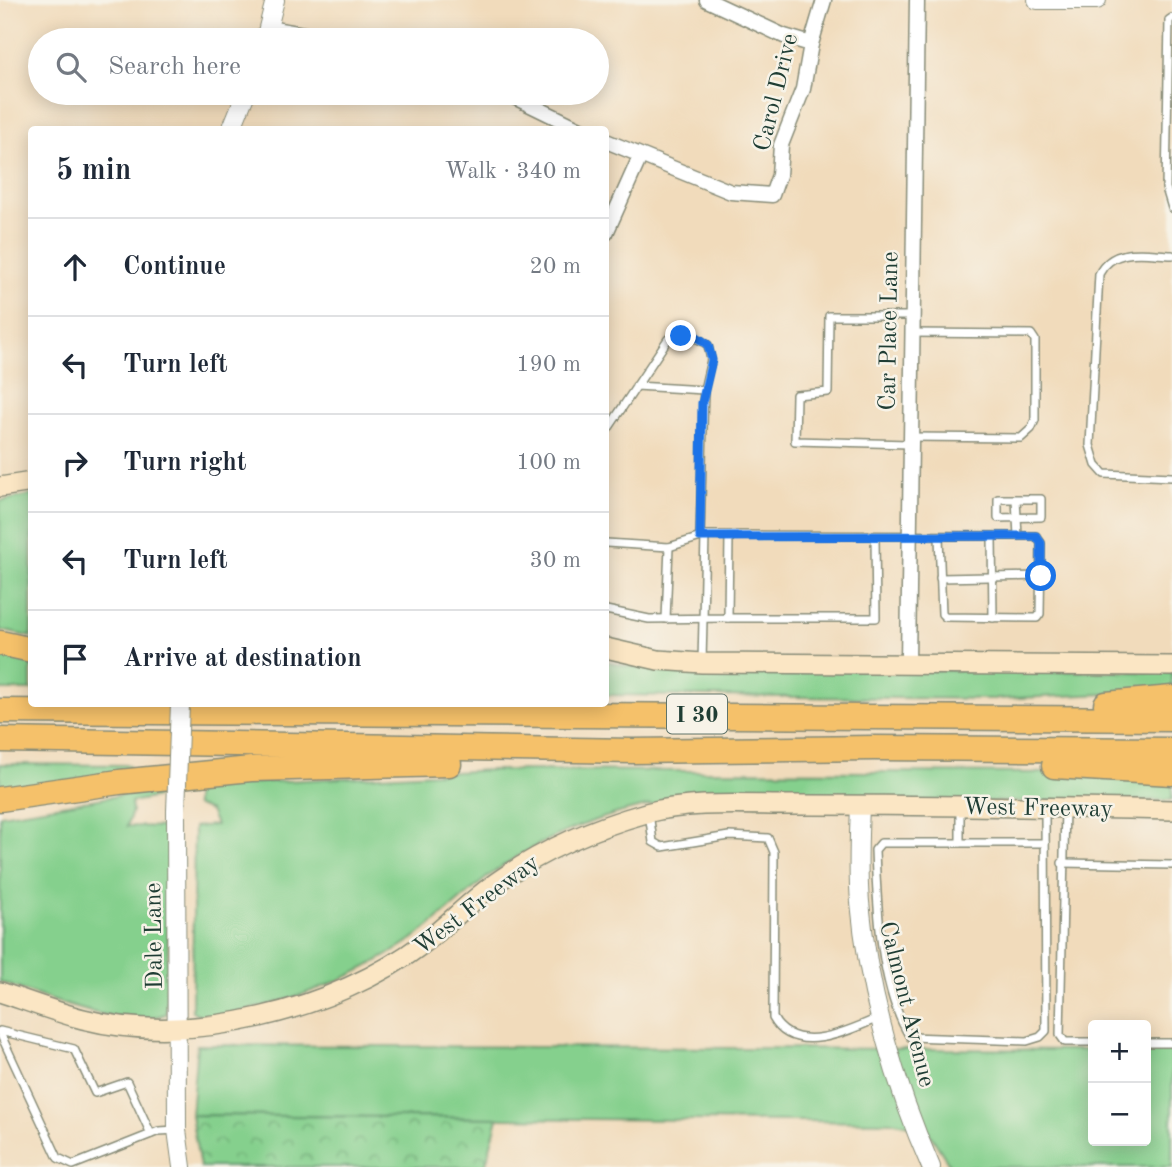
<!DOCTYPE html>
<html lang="en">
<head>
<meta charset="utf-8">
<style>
  body { margin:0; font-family:"Old Standard TT",serif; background:#f2f2f3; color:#1f2937 }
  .controls { position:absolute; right:21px; bottom:21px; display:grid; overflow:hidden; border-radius:7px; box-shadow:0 4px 18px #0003 }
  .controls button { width:63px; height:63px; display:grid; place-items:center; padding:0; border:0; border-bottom:2px solid #e0e1e3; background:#fff; color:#1f2937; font:35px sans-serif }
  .stop { position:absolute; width:21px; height:21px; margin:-16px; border:5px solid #1a73e8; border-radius:50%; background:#fff }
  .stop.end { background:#1a73e8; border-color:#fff; box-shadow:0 2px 7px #0008 }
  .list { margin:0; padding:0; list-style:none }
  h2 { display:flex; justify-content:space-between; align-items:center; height:91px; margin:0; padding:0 28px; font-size:30px }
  h2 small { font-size:23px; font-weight:400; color:#747a83 }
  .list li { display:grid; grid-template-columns:46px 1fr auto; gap:21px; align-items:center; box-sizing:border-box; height:98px; padding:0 28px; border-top:2px solid #e0e1e3 }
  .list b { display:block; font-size:26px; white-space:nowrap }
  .list em { font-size:23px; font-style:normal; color:#747a83 }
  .icon { flex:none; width:38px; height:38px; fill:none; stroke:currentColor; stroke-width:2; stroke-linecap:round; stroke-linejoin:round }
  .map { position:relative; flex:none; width:1172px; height:1167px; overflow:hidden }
  .search { position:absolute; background:#fff; box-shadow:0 4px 18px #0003; left:28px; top:28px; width:581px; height:77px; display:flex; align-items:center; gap:18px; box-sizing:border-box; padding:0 24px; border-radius:38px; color:#747a83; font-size:26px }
  .panel { position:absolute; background:#fff; box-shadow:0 4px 18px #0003; left:28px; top:126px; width:581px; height:581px; border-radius:7px }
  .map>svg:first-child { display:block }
  .green { fill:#85d08d; stroke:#528660; stroke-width:2 }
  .park { fill:url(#park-crowns); stroke:#528660; stroke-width:2 }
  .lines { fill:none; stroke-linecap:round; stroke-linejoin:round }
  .service-casing { stroke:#888c78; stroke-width:10 }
  .minor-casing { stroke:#888c78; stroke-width:17 }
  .tertiary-casing { stroke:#888c78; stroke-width:20 }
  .secondary-casing { stroke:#888c78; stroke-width:22 }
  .motorway-casing { stroke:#888c78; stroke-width:27 }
  .service { stroke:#fff; stroke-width:7 }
  .minor { stroke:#fff; stroke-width:14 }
  .tertiary { stroke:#fff; stroke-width:18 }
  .secondary { stroke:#fbe6c4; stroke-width:19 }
  .motorway { stroke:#f5c16b; stroke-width:24 }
  .tertiary-bridge-casing { stroke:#888c78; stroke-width:20; stroke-linecap:butt }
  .tertiary-bridge { stroke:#fff; stroke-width:18 }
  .route { stroke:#1a73e8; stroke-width:9 }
  .labels { text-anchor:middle; stroke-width:5; stroke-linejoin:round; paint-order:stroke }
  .shield { fill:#f7f3e8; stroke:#60746a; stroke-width:2 }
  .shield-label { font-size:23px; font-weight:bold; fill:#1f3d34 }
  .street-label { font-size:24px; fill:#1f3d34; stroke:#f7f3e8 }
</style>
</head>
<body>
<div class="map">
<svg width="1172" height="1167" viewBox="0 0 1172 1167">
  <defs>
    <pattern id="park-crowns" width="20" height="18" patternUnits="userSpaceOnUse" patternTransform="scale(1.75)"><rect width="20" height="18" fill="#85d08d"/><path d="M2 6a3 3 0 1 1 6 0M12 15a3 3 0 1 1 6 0" fill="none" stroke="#6caa74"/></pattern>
  </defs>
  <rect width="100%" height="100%" fill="#f7f3e8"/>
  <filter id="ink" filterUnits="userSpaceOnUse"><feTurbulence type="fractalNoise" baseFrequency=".0143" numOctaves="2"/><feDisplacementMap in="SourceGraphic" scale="14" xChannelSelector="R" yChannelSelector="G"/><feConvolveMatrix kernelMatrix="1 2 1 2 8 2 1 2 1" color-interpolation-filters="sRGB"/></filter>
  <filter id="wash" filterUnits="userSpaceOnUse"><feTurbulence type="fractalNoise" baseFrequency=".00686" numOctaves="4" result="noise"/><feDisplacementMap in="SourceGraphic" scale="28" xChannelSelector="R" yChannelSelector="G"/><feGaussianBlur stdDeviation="1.57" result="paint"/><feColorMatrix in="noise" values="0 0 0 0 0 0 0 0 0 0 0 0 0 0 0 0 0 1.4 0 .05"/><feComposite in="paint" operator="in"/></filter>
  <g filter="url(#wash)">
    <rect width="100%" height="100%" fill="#f1dbbb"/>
    <g class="green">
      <polygon points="31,495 32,495 31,637 0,630 0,501"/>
      <polygon points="0,655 31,662 31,690 0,690"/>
      <polygon points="606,661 626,666 676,668 1172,672 1172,691 997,699 606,695"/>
      <polygon points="0,764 129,765 128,773 0,791"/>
      <path d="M492 770 1060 773 1172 778V800L651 805C604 815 560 831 518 856 484 876 457 905 426 929 373 970 313 995 248 1010 232 1014 205 1021 192 1011L194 827 216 825 210 811 195 805V786Z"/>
      <path d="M165 788 168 795 131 802 132 811 127 826 171 827 166 1014C120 1030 45 997 0 982V815Z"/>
      <polygon points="197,1045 1093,1050 1093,1141 1146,1141 1146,1050 1172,1051 1172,1167 951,1167 926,1128 895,1122 191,1115"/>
    </g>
    <polygon class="park" points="191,1115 498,1118 485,1167 200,1167"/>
  </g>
  <g filter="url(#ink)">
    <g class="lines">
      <defs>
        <g id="service">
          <polyline points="1172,18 1169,20 1166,188 1172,208"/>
          <path d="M1172 255C1145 254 1113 246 1099 274L1090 445 1096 465 1104 474 1172 477"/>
          <path d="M606 432 668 339C684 335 694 335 708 345L711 360 704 390 636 386"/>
          <polyline points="910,437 1021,438 1031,429 1035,420 1035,340 1031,334 911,333"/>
          <polyline points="909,444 795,441 796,395 828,392 829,316 911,316"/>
          <polyline points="1016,499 998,499 998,518 1041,517 1041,499 1016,499 1018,536"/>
          <polyline points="700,537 704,390"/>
          <polyline points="992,537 993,618"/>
          <polyline points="606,543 669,547 704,536"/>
          <polyline points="940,578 1041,576"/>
          <polyline points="606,610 649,619 728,618 729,536"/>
          <polyline points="728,618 876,618 875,537"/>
          <polyline points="666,619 669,547"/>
          <polyline points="702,662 705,535 1036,536 1041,543 1040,614 1037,618 945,617 942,614 939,537"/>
          <path d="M960 807V843H881L875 850C877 906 880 989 910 1037L1027 1041 1040 1037 1046 1031 1045 811"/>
          <polyline points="1065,808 1060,1035 1065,1042 1093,1042"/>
          <path d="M649 813 653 842 662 847 729 836 768 838 774 852 773 1018C794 1056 847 1032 878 1018"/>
          <polyline points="960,843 1045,843"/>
          <polyline points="1062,863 1172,865"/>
          <polyline points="0,1031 74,1049 95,1093 127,1082 151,1134"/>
          <polyline points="0,1033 58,1158 73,1165 159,1131 177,1130"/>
          <polyline points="1146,1043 1172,1043"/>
        </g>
        <g id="minor">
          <polyline points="707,0 784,36 811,44"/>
          <polyline points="268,28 338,40"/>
          <polyline points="506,93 582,130"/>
          <polyline points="606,141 731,192 772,195 779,175 781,145 803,89 811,44 824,0"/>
          <polyline points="606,233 640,157"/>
          <polyline points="908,663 917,0"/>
        </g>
        <g id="tertiary">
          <polyline points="1037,0 1097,0"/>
          <polyline points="265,40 275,0"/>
          <polyline points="231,130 246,93"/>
          <path d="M860 805C859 837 857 870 860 902 868 992 895 1085 931 1167"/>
          <polyline points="176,811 177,1130 182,1167"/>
        </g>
        <g id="secondary">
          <polyline points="0,487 32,482"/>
          <polyline points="606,648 658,660 702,663 1172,666"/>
          <path d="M0 992C27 1001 55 1012 83 1019 191 1047 336 1010 424 943 450 923 473 898 500 880 545 849 593 828 646 813 696 800 754 806 806 805 928 805 1050 807 1172 810"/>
        </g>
        <g id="motorway">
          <polyline points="0,643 32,650"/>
          <polyline points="1106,704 1172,698"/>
          <polyline points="0,711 1172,719"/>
          <polyline points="0,740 633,751 874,748 1172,750"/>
          <polyline points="1054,766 1172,773"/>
          <polyline points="0,799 119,782 251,769 449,764"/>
        </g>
      </defs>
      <use href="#service" class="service-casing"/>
      <use href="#minor" class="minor-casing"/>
      <use href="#tertiary" class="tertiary-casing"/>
      <use href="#secondary" class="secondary-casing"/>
      <use href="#motorway" class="motorway-casing"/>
      <use href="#service" class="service"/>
      <use href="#minor" class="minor"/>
      <use href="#tertiary" class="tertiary"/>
      <use href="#secondary" class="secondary"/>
      <use href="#motorway" class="motorway"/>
      <defs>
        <polyline id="tertiary-bridge" points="176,811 180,704"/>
      </defs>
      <use href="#tertiary-bridge" class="tertiary-bridge-casing"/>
      <use href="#tertiary-bridge" class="tertiary-bridge"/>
    </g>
  </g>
  <g class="lines" filter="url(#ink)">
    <polyline class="route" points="681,336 697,337 708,345 712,360 702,403 700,537 1036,536 1041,543 1041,576"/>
  </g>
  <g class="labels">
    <rect class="shield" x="667" y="694.5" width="60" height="39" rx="5"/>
    <g class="shield-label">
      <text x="697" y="722">I 30</text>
    </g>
    <g class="street-label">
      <text transform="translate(775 92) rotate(-76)" y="8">Carol Drive</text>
      <text transform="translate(888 331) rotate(-89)" y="8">Car Place Lane</text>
      <text transform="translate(1038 807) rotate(1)" y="8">West Freeway</text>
      <text transform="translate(476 904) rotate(-37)" y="8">West Freeway</text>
      <text transform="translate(153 936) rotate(-91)" y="8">Dale Lane</text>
      <text transform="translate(908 1004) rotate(76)" y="8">Calmont Avenue</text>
    </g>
  </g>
</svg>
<div class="controls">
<button>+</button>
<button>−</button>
</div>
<div class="stop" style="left:1041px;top:576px"></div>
<div class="stop end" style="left:681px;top:336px"></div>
<div class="search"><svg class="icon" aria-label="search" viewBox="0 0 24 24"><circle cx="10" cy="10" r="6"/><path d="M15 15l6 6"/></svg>Search here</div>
<section class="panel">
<h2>5 min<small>Walk · 340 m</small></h2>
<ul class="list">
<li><svg class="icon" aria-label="ahead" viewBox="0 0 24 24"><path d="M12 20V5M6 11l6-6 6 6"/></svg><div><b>Continue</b></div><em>20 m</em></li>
<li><svg class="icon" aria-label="left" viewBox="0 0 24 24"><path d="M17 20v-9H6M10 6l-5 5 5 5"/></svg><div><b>Turn left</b></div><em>190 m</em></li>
<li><svg class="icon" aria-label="right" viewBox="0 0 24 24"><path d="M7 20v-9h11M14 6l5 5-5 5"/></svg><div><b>Turn right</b></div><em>100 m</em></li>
<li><svg class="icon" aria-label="left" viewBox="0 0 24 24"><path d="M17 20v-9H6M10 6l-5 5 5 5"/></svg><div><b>Turn left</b></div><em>30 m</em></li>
<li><svg class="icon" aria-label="arrive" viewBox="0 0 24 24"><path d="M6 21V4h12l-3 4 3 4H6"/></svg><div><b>Arrive at destination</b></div></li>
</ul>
</section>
</div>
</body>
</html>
